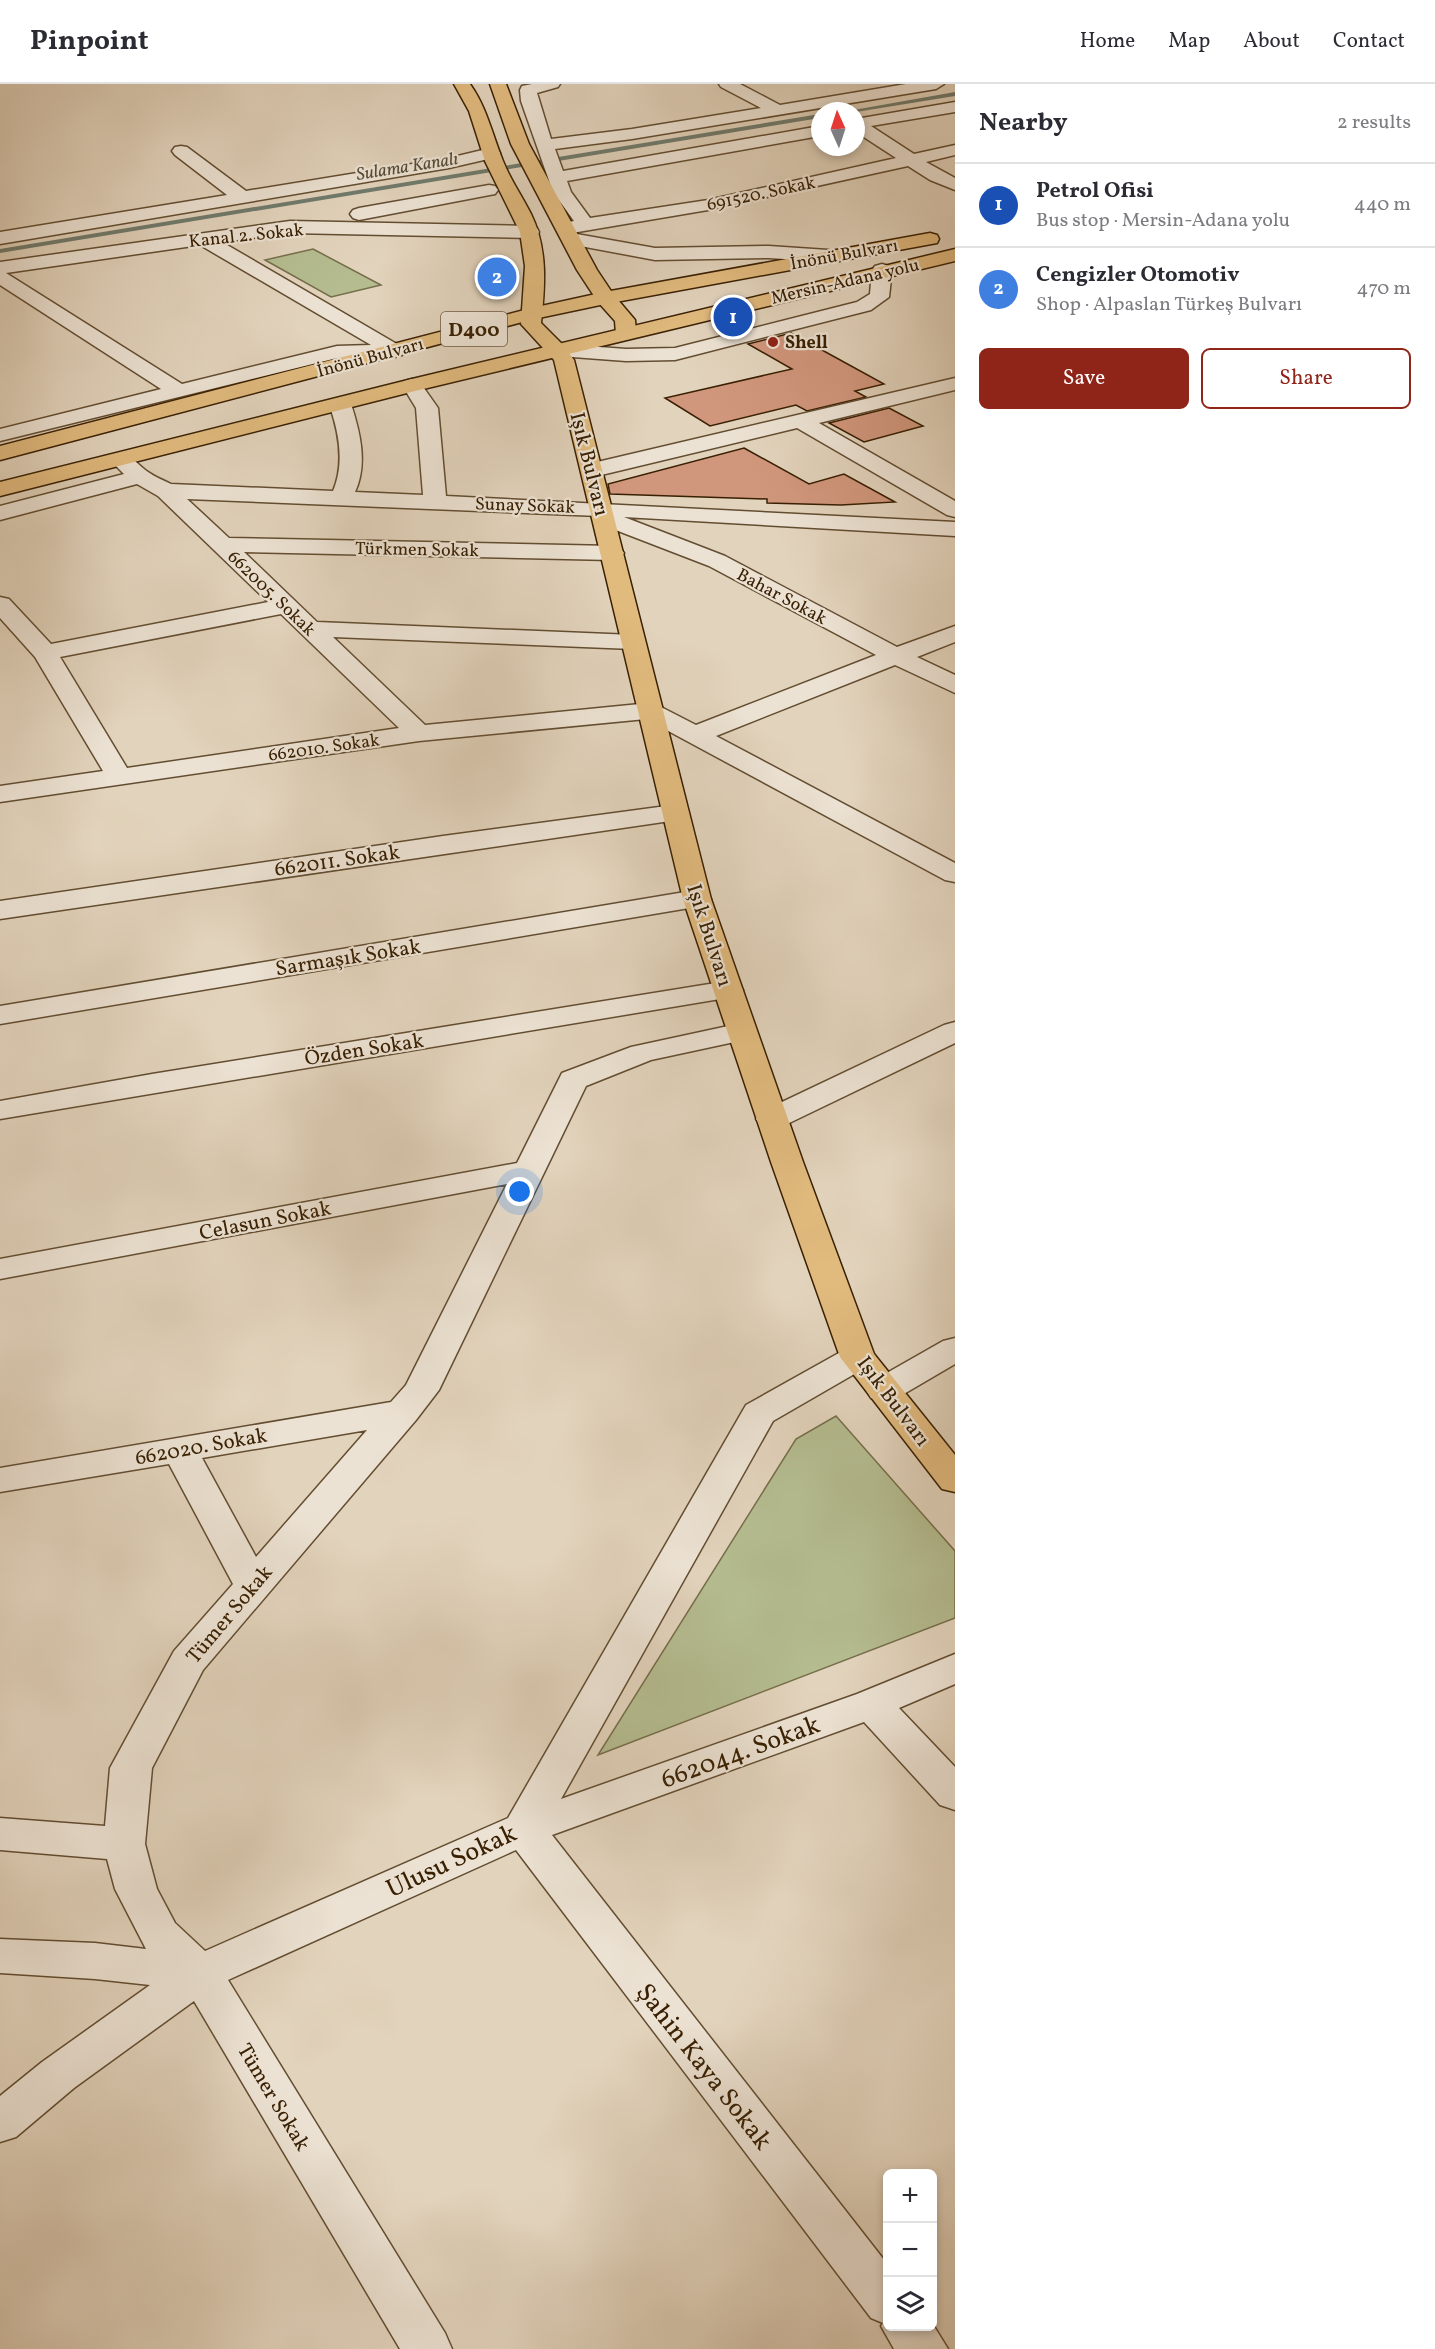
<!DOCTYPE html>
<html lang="en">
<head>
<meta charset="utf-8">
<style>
  body { margin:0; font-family:Vollkorn,serif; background:#f2f2f3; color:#2b2b33 }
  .controls { position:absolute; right:18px; bottom:18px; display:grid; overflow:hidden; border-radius:9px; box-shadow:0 3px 9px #0003 }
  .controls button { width:54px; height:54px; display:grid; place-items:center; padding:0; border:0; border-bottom:2px solid #e1e1e2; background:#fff; color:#2b2b33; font:30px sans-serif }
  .compass { position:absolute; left:811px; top:18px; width:54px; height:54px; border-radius:50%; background:#fff; box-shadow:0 3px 9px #0003; rotate:357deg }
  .you { position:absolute; left:520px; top:1108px; width:21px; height:21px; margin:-15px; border:4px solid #fff; border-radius:50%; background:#1a73e8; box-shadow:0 0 0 9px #1a73e833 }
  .badge { display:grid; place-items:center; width:39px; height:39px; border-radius:50%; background:#8f2418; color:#fff; font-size:20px; font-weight:700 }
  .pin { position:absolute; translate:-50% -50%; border:3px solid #fff; box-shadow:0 2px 6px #0006 }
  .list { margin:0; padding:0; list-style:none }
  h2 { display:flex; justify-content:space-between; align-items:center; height:78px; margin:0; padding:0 24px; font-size:26px }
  h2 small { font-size:20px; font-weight:400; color:#7c7c81 }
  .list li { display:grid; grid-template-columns:39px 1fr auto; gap:18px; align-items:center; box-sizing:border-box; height:84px; padding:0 24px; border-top:2px solid #e1e1e2 }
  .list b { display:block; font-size:22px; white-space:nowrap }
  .list p { margin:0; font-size:20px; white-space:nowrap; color:#7c7c81 }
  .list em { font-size:20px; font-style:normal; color:#7c7c81 }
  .actions { display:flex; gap:12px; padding:18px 24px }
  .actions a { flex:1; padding:14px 0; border:2px solid #8f2418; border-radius:9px; text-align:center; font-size:21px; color:#8f2418 }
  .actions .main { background:#8f2418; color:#fff }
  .icon { flex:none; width:33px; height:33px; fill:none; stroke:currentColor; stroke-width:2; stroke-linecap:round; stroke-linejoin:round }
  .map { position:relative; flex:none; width:955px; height:2265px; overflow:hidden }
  header { display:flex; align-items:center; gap:36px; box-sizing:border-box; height:84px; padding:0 30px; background:#fff; border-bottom:2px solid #e1e1e2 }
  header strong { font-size:28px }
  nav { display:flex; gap:33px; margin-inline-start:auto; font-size:21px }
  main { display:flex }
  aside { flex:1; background:#fff }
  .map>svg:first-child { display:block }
  .green { fill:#b4bc90; stroke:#766e4a; stroke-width:1.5 }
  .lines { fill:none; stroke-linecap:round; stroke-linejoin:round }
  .stream { fill:#707b6d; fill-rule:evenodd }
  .building { fill:#d1977d; stroke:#392003; stroke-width:1.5 }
  .minor-casing { stroke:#634d31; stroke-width:3 }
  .major-casing { stroke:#392003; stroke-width:3 }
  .highway-casing { stroke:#392003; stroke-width:3 }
  .minor { fill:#ece2d3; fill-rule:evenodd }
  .major { fill:#e1ba7e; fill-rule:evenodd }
  .highway { fill:#e1ba7e; fill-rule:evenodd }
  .poi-dot { fill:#8f2418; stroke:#ece2d3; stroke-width:2 }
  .labels { text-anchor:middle; stroke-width:4.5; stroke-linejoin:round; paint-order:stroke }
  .far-water-label { font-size:18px; font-style:italic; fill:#554d38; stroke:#ece2d3 }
  .far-street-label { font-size:18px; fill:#392003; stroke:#ece2d3 }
  .far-poi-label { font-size:18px; font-weight:bold; fill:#392003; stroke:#ece2d3; text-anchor:start }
  .shield { fill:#ece2d3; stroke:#6f5a41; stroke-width:1.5 }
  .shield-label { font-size:20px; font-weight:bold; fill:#392003 }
  .street-label { font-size:21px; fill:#392003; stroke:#ece2d3 }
  .near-street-label { font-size:26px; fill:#392003; stroke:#ece2d3 }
</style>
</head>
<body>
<header>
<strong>Pinpoint</strong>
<nav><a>Home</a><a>Map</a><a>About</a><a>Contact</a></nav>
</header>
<main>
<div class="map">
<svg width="955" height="2265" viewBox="0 0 955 2265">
  <rect width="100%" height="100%" fill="#e2d3bc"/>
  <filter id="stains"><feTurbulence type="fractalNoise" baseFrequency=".00333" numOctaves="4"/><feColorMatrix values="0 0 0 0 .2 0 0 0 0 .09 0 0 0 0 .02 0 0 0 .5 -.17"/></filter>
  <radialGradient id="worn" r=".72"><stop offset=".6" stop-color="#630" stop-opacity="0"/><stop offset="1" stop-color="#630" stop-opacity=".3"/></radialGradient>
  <g class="green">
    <polygon points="313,165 381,201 331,213 265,176"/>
    <polygon points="836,1332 955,1467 955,1534 598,1671 796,1355"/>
  </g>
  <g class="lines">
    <g class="stream">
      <polygon points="955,8 955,12 856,28 848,27"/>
      <polygon points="820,30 820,34 0,169 0,165"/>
    </g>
  </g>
  <g class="building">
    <polygon points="791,249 884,300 855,307 866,313 807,327 796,321 710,342 665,314 792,285 748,260"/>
    <polygon points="889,324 923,342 864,358 829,339"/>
    <polygon points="744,364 809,400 844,390 895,418 841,421 767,419 767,415 610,410 608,400"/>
  </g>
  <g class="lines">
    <defs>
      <g id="minor">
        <polygon points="532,0 560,0 558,3 537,9 551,55 632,45 761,24 721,3 719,0 740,0 780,21 906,0 944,0 936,5 632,55 555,65 563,87 820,42 820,52 567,97 571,108 590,134 708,116 896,74 856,48 856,35 955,18 955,28 871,42 914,70 955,61 955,71 926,78 955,94 955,106 930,96 908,82 708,126 566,150 559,148 557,144 559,140 574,137 553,108 521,17 520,6 522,2"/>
        <polygon points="181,62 187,63 246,107 449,74 491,64 497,65 500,69 497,73 449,84 0,160 0,148 227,111 175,71 172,67 175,63"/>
        <polygon points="489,101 495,102 498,106 495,110 359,136 353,134 350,130 353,126 359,124"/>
        <path d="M290 137 530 142 537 144 539 148 537 152 530 154 290 149 222 158 402 263 405 267 402 271 395 273 337 274 0 357V345L161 305 0 201V178ZM200 161 371 261 337 262 182 300 6 189Z"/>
        <polygon points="571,149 655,164 769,162 828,166 835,168 837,172 835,176 828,178 769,174 655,176 564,159 562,155 564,151"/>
        <polygon points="882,180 889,182 892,186 889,213 871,226 675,276 626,277 559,272 552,270 549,266 552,262 559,260 626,265 675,264 857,218 870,210 872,186 875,182"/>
        <polygon points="955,294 955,306 819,339 955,417 955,433 947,431 797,344 593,393 585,391 582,386 585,381 593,379"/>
        <path d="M412 295 419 297 438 324 446 412 955 438V452L624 433 725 472 897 563 955 542V558L917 573 955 591V609L895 581 716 652 955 779V798L945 796 646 635 419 657 0 718V702L103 687 35 573 0 534V513L9 515 51 560 268 518 158 412 137 400 0 436V422L124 390 110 376 113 371C130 367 135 379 148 388 155 393 163 396 171 400L333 407C345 379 339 348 329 320L333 316 340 314 347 316 351 320C360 348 368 380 355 408L423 411 416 324 402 301 405 297ZM187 415 599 432 597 435 600 440 709 482 876 571 696 641 659 622 650 619 425 641 333 553 633 565 642 563 645 558 642 553 633 551 317 538 244 468 612 476 620 474 624 469 620 464 612 462 229 454ZM281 530 399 644 127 684 60 573Z"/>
        <polygon points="674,721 684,723 688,729 684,735 0,835 0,817 443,752"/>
        <polygon points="697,806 707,809 711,815 707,821 0,940 0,922"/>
        <polygon points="728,897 738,900 743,906 738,912 0,1035 0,1017 152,990"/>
        <polygon points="955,938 955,959 783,1042 772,1044 761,1042 756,1035 761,1028 944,941"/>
        <path d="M742 939 753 942 757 948 753 954 651 976 586 1002 439 1306 416 1336 203 1586 152 1684 145 1760 157 1805 175 1839 205 1867 508 1734 746 1321 846 1265 858 1262 870 1265 876 1273 870 1281 773 1337 561 1715 857 1610 955 1570V1600L899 1624 955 1683V1726L940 1721 864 1638 552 1751 888 2181V2242H932V2239L948 2265H894L881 2242 883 2239 871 2234 516 1766 228 1896 445 2249 452 2265H400L194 1917 74 2004 16 2053 0 2058V2012L42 1978 150 1901 95 1895 0 1889V1855L95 1859 146 1865 115 1805 107 1775 0 1766V1734L105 1742 110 1684 174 1567 233 1500 169 1380 0 1408V1384L391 1318 406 1301 507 1100 0 1195V1175L517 1079 562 989 631 963ZM367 1346 256 1473 202 1374Z"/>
        <polygon points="955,1254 955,1280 897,1314 884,1318 871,1314 866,1306 871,1298 943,1257"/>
      </g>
      <g id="major">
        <path d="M454 0H470C487 24 492 50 503 77 510 95 522 112 531 130 548 165 545 202 541 239L564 262 574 276 711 815 803 1078 874 1270 955 1371V1408L942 1405 840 1273 771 1078 683 815 554 276 521 240 525 182 520 148 485 77 469 27Z"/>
        <polygon points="490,0 506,0 529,60 597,186 613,210 635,236 636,250 633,254 619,254 616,250 615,237 598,218 577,186 511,60"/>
      </g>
      <g id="highway">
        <polygon points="930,149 937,151 939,155 937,159 605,220 534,235 0,376 0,362 532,224 605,208"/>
        <polygon points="955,165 955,177 415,307 0,412 0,398 412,295"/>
      </g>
    </defs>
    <use href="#minor" class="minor-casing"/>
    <use href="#major" class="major-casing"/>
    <use href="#highway" class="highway-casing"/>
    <use href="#minor" class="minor"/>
    <use href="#major" class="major"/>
    <use href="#highway" class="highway"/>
  </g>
  <circle class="poi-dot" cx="773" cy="258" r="6"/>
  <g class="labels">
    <g class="far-water-label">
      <text transform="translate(407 82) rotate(-9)" y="6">Sulama Kanalı</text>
    </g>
    <g class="far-street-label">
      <text transform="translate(761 109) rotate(-12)" y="6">691520. Sokak</text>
      <text transform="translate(246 151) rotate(-6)" y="6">Kanal 2. Sokak</text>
      <text transform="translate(844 170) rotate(-10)" y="6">İnönü Bulvarı</text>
      <text transform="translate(845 197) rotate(-13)" y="6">Mersin-Adana yolu</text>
      <text transform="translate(370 273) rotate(-15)" y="6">İnönü Bulvarı</text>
      <text transform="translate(525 421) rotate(2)" y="6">Sunay Sokak</text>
      <text transform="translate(417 465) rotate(1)" y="6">Türkmen Sokak</text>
      <text transform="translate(272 509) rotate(44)" y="6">662005. Sokak</text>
      <text transform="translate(782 512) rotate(28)" y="6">Bahar Sokak</text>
      <text transform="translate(324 663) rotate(-8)" y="6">662010. Sokak</text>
    </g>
    <g class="far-poi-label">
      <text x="785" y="264">Shell</text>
    </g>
    <rect class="shield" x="441" y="228" width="66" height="34" rx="4.5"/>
    <g class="shield-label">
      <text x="474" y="252">D400</text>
    </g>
    <g class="street-label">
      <text transform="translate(590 380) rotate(76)" y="7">Işık Bulvarı</text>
      <text transform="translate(337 776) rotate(-8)" y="7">662011. Sokak</text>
      <text transform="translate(710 851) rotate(72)" y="7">Işık Bulvarı</text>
      <text transform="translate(348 873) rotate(-9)" y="7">Sarmaşık Sokak</text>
      <text transform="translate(364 965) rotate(-9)" y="7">Özden Sokak</text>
      <text transform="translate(265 1136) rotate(-11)" y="7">Celasun Sokak</text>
      <text transform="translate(894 1317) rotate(53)" y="7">Işık Bulvarı</text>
      <text transform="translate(201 1362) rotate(-10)" y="7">662020. Sokak</text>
      <text transform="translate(229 1530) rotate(-50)" y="7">Tümer Sokak</text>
      <text transform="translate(274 2013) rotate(59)" y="7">Tümer Sokak</text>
    </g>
    <g class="near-street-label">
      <text transform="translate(740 1667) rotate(-20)" y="9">662044. Sokak</text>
      <text transform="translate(451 1776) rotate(-25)" y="9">Ulusu Sokak</text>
      <text transform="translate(705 1982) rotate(52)" y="9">Şahin Kaya Sokak</text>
    </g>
  </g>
  <rect width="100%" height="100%" filter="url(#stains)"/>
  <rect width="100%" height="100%" fill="url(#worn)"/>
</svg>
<div class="controls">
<button>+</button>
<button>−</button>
<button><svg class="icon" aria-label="layers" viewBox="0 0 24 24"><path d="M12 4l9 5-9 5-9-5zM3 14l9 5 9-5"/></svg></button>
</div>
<svg class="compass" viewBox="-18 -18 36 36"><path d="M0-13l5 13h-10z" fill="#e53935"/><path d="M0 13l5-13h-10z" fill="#7c7c81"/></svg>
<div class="you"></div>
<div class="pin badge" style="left:733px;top:233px;background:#1a4fb4">1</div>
<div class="pin badge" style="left:497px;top:193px;background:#3f7fe0">2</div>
</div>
<aside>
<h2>Nearby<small>2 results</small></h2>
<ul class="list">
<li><span class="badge" style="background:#1a4fb4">1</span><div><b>Petrol Ofisi</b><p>Bus stop · Mersin-Adana yolu</p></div><em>440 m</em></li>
<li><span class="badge" style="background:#3f7fe0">2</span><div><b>Cengizler Otomotiv</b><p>Shop · Alpaslan Türkeş Bulvarı</p></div><em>470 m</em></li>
</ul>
<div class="actions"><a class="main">Save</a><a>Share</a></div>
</aside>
</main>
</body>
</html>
